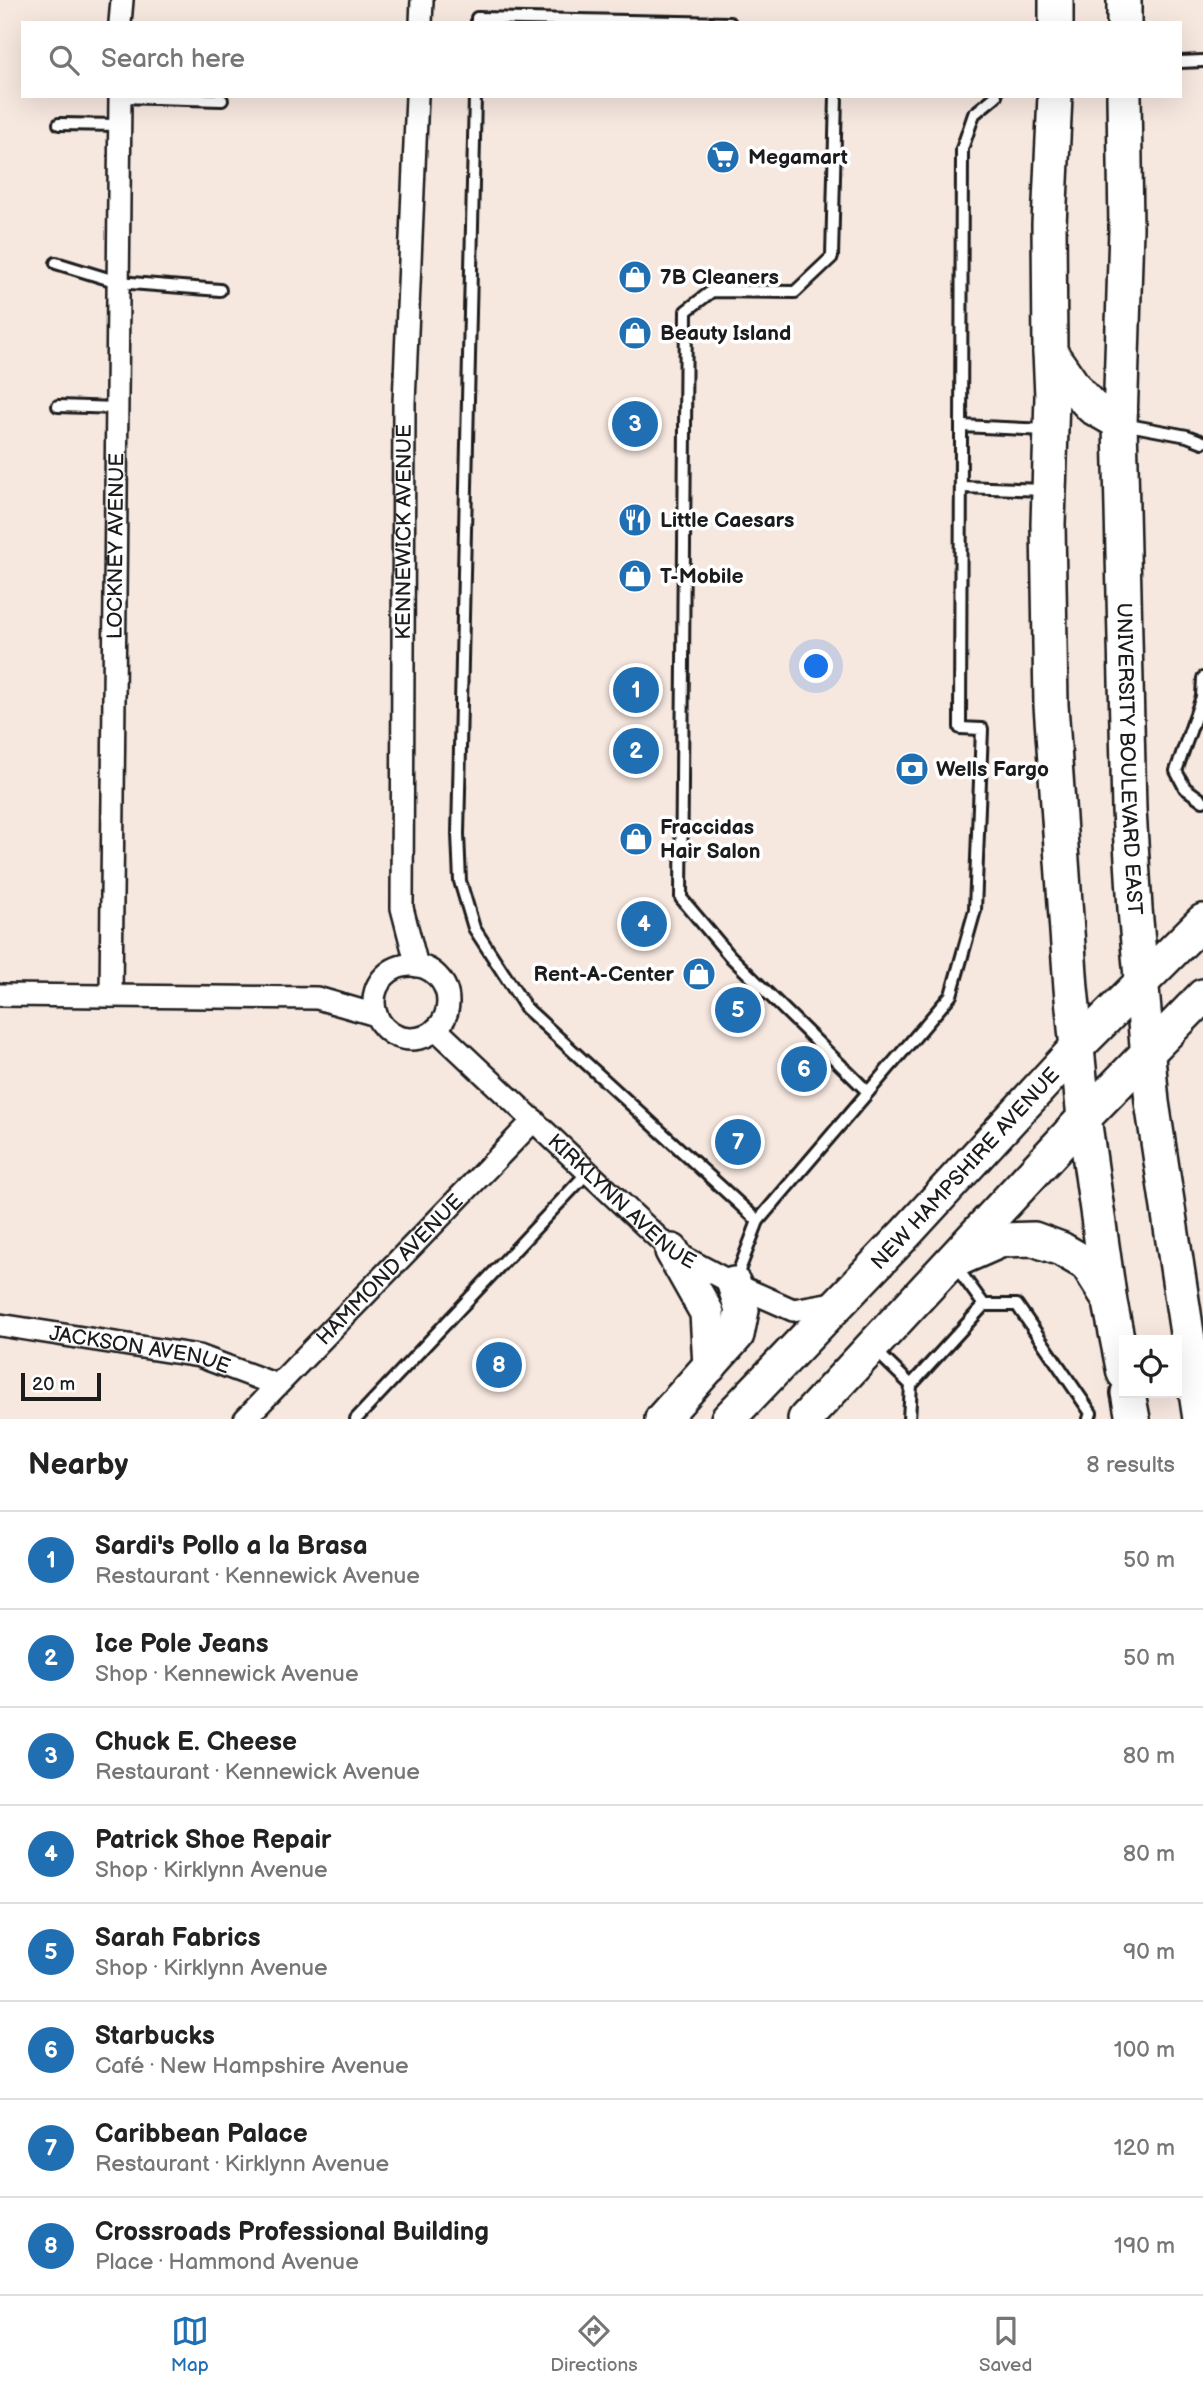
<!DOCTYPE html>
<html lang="en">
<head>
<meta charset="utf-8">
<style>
  body { margin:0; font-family:"Balsamiq Sans",sans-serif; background:#f2f2f2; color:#222 }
  .controls { position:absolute; right:21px; bottom:21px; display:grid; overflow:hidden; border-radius:0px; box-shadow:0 7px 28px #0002 }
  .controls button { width:63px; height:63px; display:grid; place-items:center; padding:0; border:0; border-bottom:2px solid #e0e0e0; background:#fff; color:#222; font:35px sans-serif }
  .scale { position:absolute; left:21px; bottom:18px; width:80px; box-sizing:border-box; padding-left:7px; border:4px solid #1c1c1c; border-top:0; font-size:19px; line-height:24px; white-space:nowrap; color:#1c1c1c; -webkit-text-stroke:5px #fff; paint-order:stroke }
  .you { position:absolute; left:817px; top:667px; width:24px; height:24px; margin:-18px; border:5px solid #fff; border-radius:50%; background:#1a73e8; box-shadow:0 0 0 10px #1a73e833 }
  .badge { display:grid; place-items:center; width:46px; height:46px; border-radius:50%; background:#1f6fb2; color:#fff; font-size:23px; font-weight:700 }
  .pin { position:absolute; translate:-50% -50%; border:4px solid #fff; box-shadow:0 2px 7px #0006 }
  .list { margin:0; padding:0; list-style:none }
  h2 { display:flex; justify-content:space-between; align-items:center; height:91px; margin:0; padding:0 28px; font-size:30px }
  h2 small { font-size:23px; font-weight:400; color:#767676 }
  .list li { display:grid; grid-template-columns:46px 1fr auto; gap:21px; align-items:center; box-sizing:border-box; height:98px; padding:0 28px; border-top:2px solid #e0e0e0 }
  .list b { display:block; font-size:26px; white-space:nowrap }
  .list p { margin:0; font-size:23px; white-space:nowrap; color:#767676 }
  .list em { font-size:23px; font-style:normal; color:#767676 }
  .icon { flex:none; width:38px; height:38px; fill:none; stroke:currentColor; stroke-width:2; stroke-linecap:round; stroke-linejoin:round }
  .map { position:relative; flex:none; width:1203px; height:1419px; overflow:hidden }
  .search { position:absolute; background:#fff; box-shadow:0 7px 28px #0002; left:21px; right:21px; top:21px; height:77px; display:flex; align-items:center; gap:18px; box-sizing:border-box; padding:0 24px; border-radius:0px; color:#767676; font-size:26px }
  .sheet { height:875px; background:#fff }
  nav { display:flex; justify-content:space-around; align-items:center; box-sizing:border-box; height:98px; border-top:2px solid #e0e0e0; background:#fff; font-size:19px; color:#767676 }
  nav a { display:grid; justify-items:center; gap:4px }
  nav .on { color:#1f6fb2 }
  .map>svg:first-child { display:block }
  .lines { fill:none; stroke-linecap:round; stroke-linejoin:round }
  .service-casing { stroke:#1c1c1c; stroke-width:16 }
  .minor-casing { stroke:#1c1c1c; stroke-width:26 }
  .primary-casing { stroke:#1c1c1c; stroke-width:38 }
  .service { stroke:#fff; stroke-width:10 }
  .minor { stroke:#fff; stroke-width:21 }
  .primary { stroke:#fff; stroke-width:33 }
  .labels { text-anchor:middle; stroke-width:7; stroke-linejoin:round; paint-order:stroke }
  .poi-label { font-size:21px; font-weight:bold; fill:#1c1c1c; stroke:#fff; text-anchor:start }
  .street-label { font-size:21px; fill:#1c1c1c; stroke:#fff }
</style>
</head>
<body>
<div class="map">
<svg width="1203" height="1419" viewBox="0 0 1203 1419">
  <rect width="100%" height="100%" fill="#f6e7df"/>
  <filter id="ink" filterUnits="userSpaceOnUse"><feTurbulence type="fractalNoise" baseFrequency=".0143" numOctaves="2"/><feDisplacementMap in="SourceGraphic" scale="14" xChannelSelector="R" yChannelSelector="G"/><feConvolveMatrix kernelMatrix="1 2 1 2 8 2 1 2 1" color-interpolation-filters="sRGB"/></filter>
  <g filter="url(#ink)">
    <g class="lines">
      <defs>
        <g id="service">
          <polyline points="477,23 477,18 730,23"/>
          <polyline points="1180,62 1203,61"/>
          <polyline points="475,96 458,834 460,881 474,928 526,1008 758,1221"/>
          <polyline points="836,96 832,257 795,292 712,291 686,311 681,898 730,956 868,1092"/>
          <polyline points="120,97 222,100"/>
          <polyline points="59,124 120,125"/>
          <polyline points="56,263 118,282 220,290"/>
          <polyline points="58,406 117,408"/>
          <polyline points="1123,424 1187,436 1203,442"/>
          <polyline points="961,426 1047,430"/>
          <polyline points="961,487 1046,490"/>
          <polyline points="1203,678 1202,697 1176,771 1185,788 1203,801"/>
          <polyline points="735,1281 758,1221 951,995 975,910 982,729 960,728 962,149 974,114 996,96"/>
          <polyline points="984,1305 1017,1305 1091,1413 1089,1419"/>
          <polyline points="874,1349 911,1385"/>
          <polyline points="356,1419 589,1171"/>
          <polyline points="909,1419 911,1385 984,1305 954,1264"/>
        </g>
        <g id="minor">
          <polyline points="120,23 122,0"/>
          <polyline points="421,23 422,0"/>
          <circle cx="411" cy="1002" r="37"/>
          <path id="s1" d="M417 966 402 908 404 403 417 96"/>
          <polyline points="0,995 317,998 376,1015"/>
          <path id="s2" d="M111 996 120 96"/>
          <path id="s3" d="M436 1029 672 1251 734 1284 793 1310 838 1302"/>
          <path id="s4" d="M0 1325 199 1356 277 1385"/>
          <path id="s5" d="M245 1419 534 1120"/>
        </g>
        <g id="primary">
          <polyline points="1056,0 1056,23"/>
          <polyline points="1124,23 1124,0"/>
          <polyline points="1055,96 1049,224 1050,352 1052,396 1048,524 1051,705 1071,988 1084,1118 1110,1302 1124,1373"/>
          <path id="s6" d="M1124 96 1126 228 1120 423 1129 810 1135 909 1152 1102 1200 1419"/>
          <polyline points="1050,352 1077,391 1092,407 1120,423"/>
          <polyline points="672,1251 707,1313 710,1366"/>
          <polyline points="961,1258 1002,1240 1034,1239 1061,1249 1087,1264 1107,1296"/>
          <polyline points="1128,1393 1133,1419"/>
          <polyline points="662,1419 737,1335 742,1310 734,1284"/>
          <path id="s7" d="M728 1419 906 1233 1078 1046 1203 921"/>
          <polyline points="805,1419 1084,1118 1203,996"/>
        </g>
      </defs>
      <use href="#service" class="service-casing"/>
      <use href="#minor" class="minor-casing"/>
      <use href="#primary" class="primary-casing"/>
      <use href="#service" class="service"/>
      <use href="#minor" class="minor"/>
      <use href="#primary" class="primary"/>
    </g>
  </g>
  <defs>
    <symbol id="supermarket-disc" viewBox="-11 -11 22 22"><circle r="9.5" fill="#1f6fb2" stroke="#fff"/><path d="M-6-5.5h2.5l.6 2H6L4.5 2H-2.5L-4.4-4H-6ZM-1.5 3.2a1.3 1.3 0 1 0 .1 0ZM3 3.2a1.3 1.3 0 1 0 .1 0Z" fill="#fff"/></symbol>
    <symbol id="shop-disc" viewBox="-11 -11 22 22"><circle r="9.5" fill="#1f6fb2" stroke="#fff"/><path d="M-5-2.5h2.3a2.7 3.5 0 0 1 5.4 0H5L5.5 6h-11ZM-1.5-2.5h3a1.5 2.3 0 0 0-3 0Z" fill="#fff"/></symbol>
    <symbol id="restaurant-disc" viewBox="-11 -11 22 22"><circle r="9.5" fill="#1f6fb2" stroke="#fff"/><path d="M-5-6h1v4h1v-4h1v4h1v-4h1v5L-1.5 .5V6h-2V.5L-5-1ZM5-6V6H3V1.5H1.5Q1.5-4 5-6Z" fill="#fff"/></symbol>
    <symbol id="bank-disc" viewBox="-11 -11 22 22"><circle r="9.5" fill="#1f6fb2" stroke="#fff"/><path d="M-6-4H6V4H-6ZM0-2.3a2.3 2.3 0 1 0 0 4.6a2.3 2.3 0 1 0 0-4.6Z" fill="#fff"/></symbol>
  </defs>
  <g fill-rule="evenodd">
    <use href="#supermarket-disc" x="704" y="138" width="38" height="38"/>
    <use href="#shop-disc" x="616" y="258" width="38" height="38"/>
    <use href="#shop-disc" x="616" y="314" width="38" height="38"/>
    <use href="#restaurant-disc" x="616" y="501" width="38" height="38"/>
    <use href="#shop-disc" x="616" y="557" width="38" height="38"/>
    <use href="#bank-disc" x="893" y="750" width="38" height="38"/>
    <use href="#shop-disc" x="617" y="820" width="38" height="38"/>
    <use href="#shop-disc" x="680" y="955" width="38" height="38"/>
  </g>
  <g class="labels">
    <g class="poi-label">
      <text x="748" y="164">Megamart</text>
      <text x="660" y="284">7B Cleaners</text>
      <text x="660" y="340">Beauty Island</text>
      <text x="660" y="527">Little Caesars</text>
      <text x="660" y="583">T-Mobile</text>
      <text x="936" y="776">Wells Fargo</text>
      <text x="660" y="834">Fraccidas<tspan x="660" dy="24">Hair Salon</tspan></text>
      <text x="674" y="981" text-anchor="end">Rent-A-Center</text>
    </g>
    <g class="street-label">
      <text dy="7" stroke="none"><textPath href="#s1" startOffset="436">KENNEWICK AVENUE</textPath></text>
      <text dy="7" stroke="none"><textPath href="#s2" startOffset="450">LOCKNEY AVENUE</textPath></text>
      <text dy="7" stroke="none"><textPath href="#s6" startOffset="663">UNIVERSITY BOULEVARD EAST</textPath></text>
      <text dy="7" stroke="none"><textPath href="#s7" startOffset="345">NEW HAMPSHIRE AVENUE</textPath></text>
      <text dy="7" stroke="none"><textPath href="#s3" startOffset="254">KIRKLYNN AVENUE</textPath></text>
      <text dy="7" stroke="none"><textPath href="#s5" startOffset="208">HAMMOND AVENUE</textPath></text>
      <text dy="7" stroke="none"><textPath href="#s4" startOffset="142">JACKSON AVENUE</textPath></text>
    </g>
  </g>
</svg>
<div class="controls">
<button><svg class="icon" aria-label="locate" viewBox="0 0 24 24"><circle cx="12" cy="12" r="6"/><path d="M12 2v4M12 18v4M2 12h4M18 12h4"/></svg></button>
</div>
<div class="scale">20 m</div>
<div class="you"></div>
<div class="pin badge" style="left:636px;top:690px">1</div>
<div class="pin badge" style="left:636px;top:751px">2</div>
<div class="pin badge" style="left:635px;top:424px">3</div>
<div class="pin badge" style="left:644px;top:924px">4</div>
<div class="pin badge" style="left:738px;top:1010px">5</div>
<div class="pin badge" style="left:804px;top:1069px">6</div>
<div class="pin badge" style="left:738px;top:1142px">7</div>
<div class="pin badge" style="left:499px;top:1365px">8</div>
<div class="search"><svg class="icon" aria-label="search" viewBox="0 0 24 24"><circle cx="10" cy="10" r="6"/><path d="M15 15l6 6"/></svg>Search here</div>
</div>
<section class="sheet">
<h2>Nearby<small>8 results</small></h2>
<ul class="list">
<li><span class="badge">1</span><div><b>Sardi's Pollo a la Brasa</b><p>Restaurant · Kennewick Avenue</p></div><em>50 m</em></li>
<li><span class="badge">2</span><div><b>Ice Pole Jeans</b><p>Shop · Kennewick Avenue</p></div><em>50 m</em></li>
<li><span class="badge">3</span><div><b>Chuck E. Cheese</b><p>Restaurant · Kennewick Avenue</p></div><em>80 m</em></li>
<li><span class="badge">4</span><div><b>Patrick Shoe Repair</b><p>Shop · Kirklynn Avenue</p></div><em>80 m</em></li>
<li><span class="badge">5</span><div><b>Sarah Fabrics</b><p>Shop · Kirklynn Avenue</p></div><em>90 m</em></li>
<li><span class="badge">6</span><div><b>Starbucks</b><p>Café · New Hampshire Avenue</p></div><em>100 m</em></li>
<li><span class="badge">7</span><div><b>Caribbean Palace</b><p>Restaurant · Kirklynn Avenue</p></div><em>120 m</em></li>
<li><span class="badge">8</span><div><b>Crossroads Professional Building</b><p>Place · Hammond Avenue</p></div><em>190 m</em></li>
</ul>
</section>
<nav>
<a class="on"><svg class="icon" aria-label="map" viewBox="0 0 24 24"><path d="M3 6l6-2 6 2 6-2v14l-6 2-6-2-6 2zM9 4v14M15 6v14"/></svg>Map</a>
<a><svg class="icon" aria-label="directions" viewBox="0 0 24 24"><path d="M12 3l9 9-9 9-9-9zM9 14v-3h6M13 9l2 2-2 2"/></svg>Directions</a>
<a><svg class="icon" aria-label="saved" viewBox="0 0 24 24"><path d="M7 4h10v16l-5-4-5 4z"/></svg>Saved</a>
</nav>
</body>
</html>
